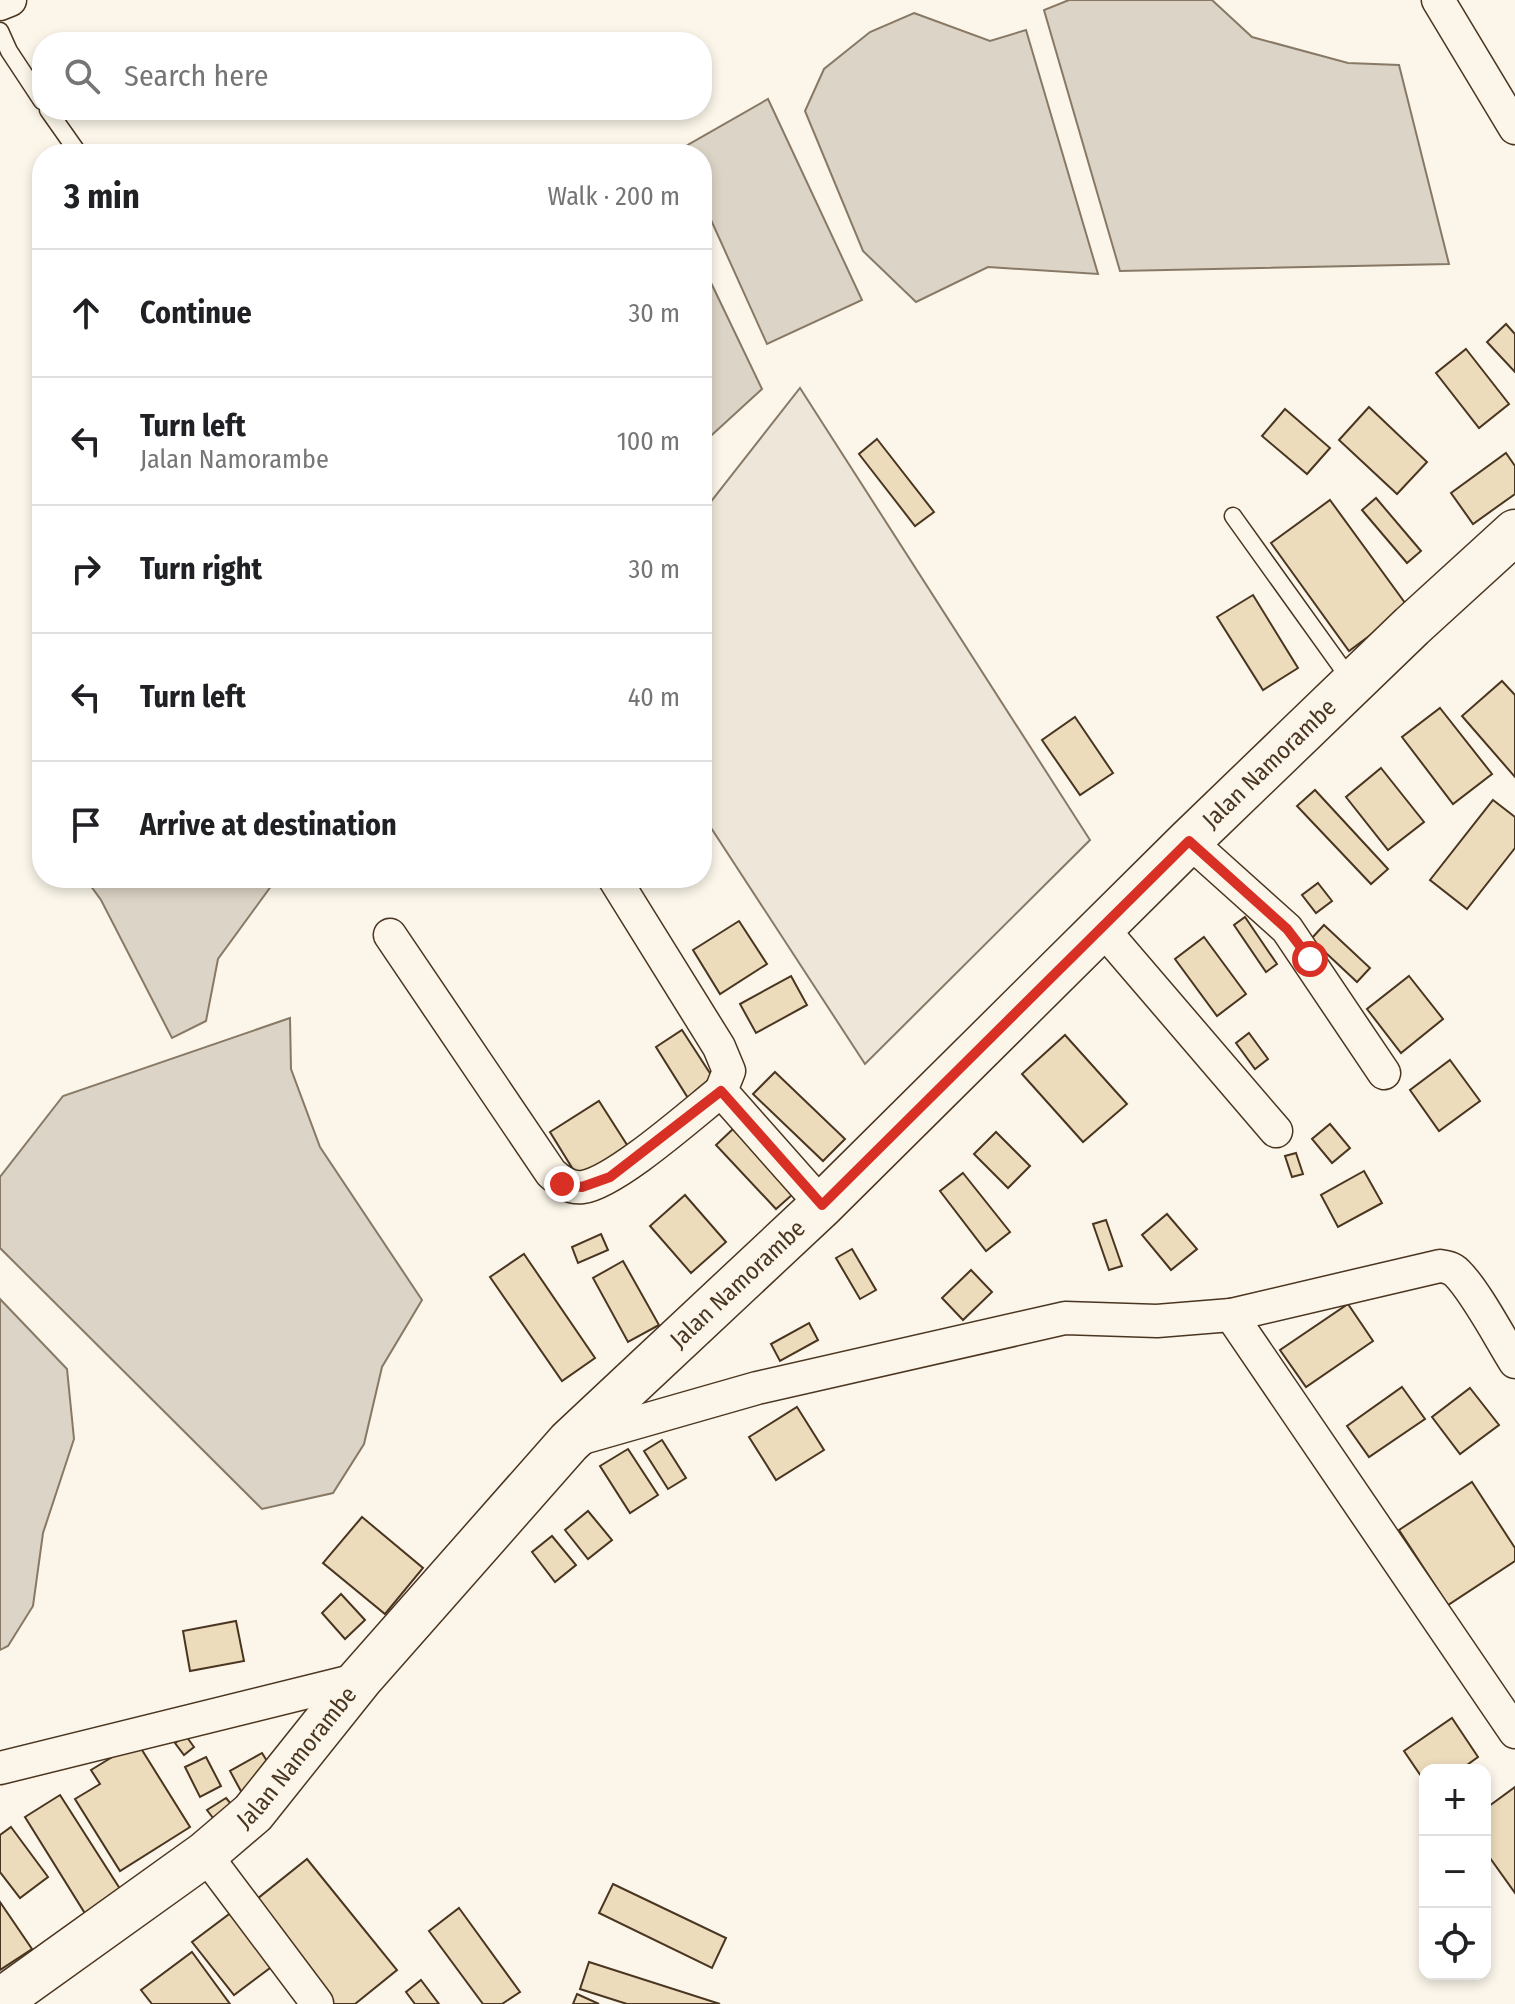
<!DOCTYPE html>
<html lang="en">
<head>
<meta charset="utf-8">
<style>
  body { margin:0; font-family:"Fira Sans Condensed",sans-serif; background:#f6f6f6; color:#202124 }
  .controls { position:absolute; right:24px; bottom:24px; display:grid; overflow:hidden; border-radius:16px; box-shadow:0 4px 12px #0003 }
  .controls button { width:72px; height:72px; display:grid; place-items:center; padding:0; border:0; border-bottom:2px solid #e0e0e0; background:#fff; color:#202124; font:40px sans-serif }
  .stop { position:absolute; width:24px; height:24px; margin:-18px; border:6px solid #d93025; border-radius:50%; background:#fff }
  .stop.end { background:#d93025; border-color:#fff; box-shadow:0 2px 8px #0008 }
  .list { margin:0; padding:0; list-style:none }
  h2 { display:flex; justify-content:space-between; align-items:center; height:104px; margin:0; padding:0 32px; font-size:34px }
  h2 small { font-size:26px; font-weight:400; color:#757577 }
  .list li { display:grid; grid-template-columns:52px 1fr auto; gap:24px; align-items:center; box-sizing:border-box; height:128px; padding:0 32px; border-top:2px solid #e0e0e0 }
  .list b { display:block; font-size:30px; white-space:nowrap }
  .list p { margin:0; font-size:26px; white-space:nowrap; color:#757577 }
  .list em { font-size:26px; font-style:normal; color:#757577 }
  .icon { flex:none; width:44px; height:44px; fill:none; stroke:currentColor; stroke-width:2; stroke-linecap:round; stroke-linejoin:round }
  .map { position:relative; flex:none; width:1515px; height:2004px; overflow:hidden }
  .search { position:absolute; background:#fff; box-shadow:0 4px 12px #0003; left:32px; top:32px; width:680px; height:88px; display:flex; align-items:center; gap:20px; box-sizing:border-box; padding:0 28px; border-radius:32px; color:#757577; font-size:30px }
  .panel { position:absolute; background:#fff; box-shadow:0 4px 12px #0003; left:32px; top:144px; width:680px; height:744px; border-radius:32px }
  .map>svg:first-child { display:block }
  .green { fill:#ede6d9; stroke:#887966; stroke-width:2 }
  .water { fill:#dcd4c6; stroke:#887966; stroke-width:2 }
  .building { fill:#ecdcbc; stroke:#4a3520; stroke-width:2 }
  .lines { fill:none; stroke-linecap:round; stroke-linejoin:round }
  .lane-casing { stroke:#4a3520; stroke-width:19 }
  .street-casing { stroke:#4a3520; stroke-width:35 }
  .secondary-casing { stroke:#4a3520; stroke-width:47 }
  .lane { stroke:#fbf6e9; stroke-width:16 }
  .street { stroke:#fbf6e9; stroke-width:32 }
  .secondary { stroke:#fbf6e9; stroke-width:44 }
  .route { stroke:#d93025; stroke-width:10 }
  .labels { text-anchor:middle; stroke-width:6; stroke-linejoin:round; paint-order:stroke }
  .street-label { font-size:24px; fill:#4a3520; stroke:#fbf6e9 }
</style>
</head>
<body>
<div class="map">
<svg width="1515" height="2004" viewBox="0 0 1515 2004">
  <rect width="100%" height="100%" fill="#fbf6e9"/>
  <polygon class="green" points="800,388 1090,840 865,1064 702,814 702,513"/>
  <g class="water">
    <polygon points="1069,0 1212,0 1252,37 1348,63 1399,65 1449,264 1120,271 1044,10"/>
    <polygon points="914,13 990,41 1026,30 1098,274 988,267 916,302 863,251 805,111 824,69 870,32"/>
    <polygon points="768,99 862,300 767,344 702,200 702,154 681,154 679,150"/>
    <polygon points="702,264 762,389 702,444"/>
    <polygon points="85,878 277,878 218,959 206,1021 172,1038 101,900"/>
    <polygon points="290,1018 291,1069 320,1147 422,1300 382,1367 364,1444 333,1493 262,1509 0,1248 0,1177 63,1096"/>
    <polygon points="0,1299 67,1369 74,1439 43,1533 33,1606 8,1646 0,1650"/>
  </g>
  <g class="building">
    <polygon points="1506,324 1515,334 1515,372 1487,342"/>
    <polygon points="1466,349 1509,404 1479,428 1436,373"/>
    <polygon points="1369,407 1427,462 1397,494 1339,440"/>
    <polygon points="1285,409 1330,448 1307,474 1262,436"/>
    <polygon points="877,439 934,512 915,526 859,454"/>
    <polygon points="1506,453 1515,466 1515,494 1473,524 1451,493"/>
    <polygon points="1376,498 1421,551 1407,563 1362,510"/>
    <polygon points="1330,500 1408,607 1349,651 1271,543"/>
    <polygon points="1253,595 1298,668 1263,690 1217,617"/>
    <polygon points="1502,681 1515,695 1515,777 1462,716"/>
    <polygon points="1440,708 1492,774 1453,804 1402,737"/>
    <polygon points="1075,717 1113,773 1080,795 1042,740"/>
    <polygon points="1381,768 1424,822 1388,850 1346,797"/>
    <polygon points="1315,790 1388,869 1371,884 1297,806"/>
    <polygon points="1493,800 1515,817 1515,848 1467,909 1430,880"/>
    <polygon points="1318,883 1332,901 1316,913 1302,895"/>
    <polygon points="1245,917 1277,964 1266,972 1234,925"/>
    <polygon points="739,921 767,964 720,994 693,950"/>
    <polygon points="1324,925 1370,968 1357,982 1311,939"/>
    <polygon points="1204,937 1246,994 1217,1016 1175,959"/>
    <polygon points="791,976 807,1005 756,1033 740,1004"/>
    <polygon points="1409,976 1443,1019 1401,1053 1367,1009"/>
    <polygon points="682,1030 715,1081 688,1098 656,1047"/>
    <polygon points="1249,1033 1268,1059 1255,1069 1236,1043"/>
    <polygon points="1065,1035 1127,1104 1083,1142 1022,1074"/>
    <polygon points="1450,1060 1480,1101 1439,1131 1410,1090"/>
    <polygon points="775,1072 845,1139 823,1161 753,1094"/>
    <polygon points="599,1101 629,1148 579,1179 550,1132"/>
    <polygon points="1330,1124 1350,1148 1332,1163 1312,1139"/>
    <polygon points="733,1129 793,1194 776,1209 716,1145"/>
    <polygon points="996,1132 1030,1166 1008,1188 974,1154"/>
    <polygon points="1296,1153 1303,1174 1292,1177 1285,1156"/>
    <polygon points="1364,1171 1382,1203 1338,1227 1321,1195"/>
    <polygon points="963,1173 1010,1232 986,1251 940,1191"/>
    <polygon points="685,1195 726,1242 691,1273 650,1226"/>
    <polygon points="1167,1214 1197,1249 1171,1270 1142,1235"/>
    <polygon points="1106,1220 1122,1266 1109,1270 1093,1224"/>
    <polygon points="601,1234 608,1250 578,1263 572,1247"/>
    <polygon points="852,1249 876,1290 860,1299 836,1258"/>
    <polygon points="524,1254 595,1358 562,1381 490,1277"/>
    <polygon points="623,1261 659,1325 628,1342 593,1278"/>
    <polygon points="971,1270 992,1292 963,1320 942,1298"/>
    <polygon points="1348,1304 1373,1341 1306,1387 1280,1350"/>
    <polygon points="809,1323 818,1340 780,1361 771,1344"/>
    <polygon points="1402,1387 1425,1419 1369,1457 1347,1426"/>
    <polygon points="1470,1388 1499,1425 1460,1454 1432,1417"/>
    <polygon points="797,1407 824,1450 776,1480 749,1437"/>
    <polygon points="662,1440 686,1478 668,1489 644,1451"/>
    <polygon points="628,1449 658,1495 630,1513 600,1466"/>
    <polygon points="1472,1482 1515,1548 1515,1561 1448,1605 1399,1530"/>
    <polygon points="588,1511 612,1540 588,1559 565,1530"/>
    <polygon points="362,1517 423,1568 385,1614 323,1563"/>
    <polygon points="552,1536 576,1565 555,1582 532,1552"/>
    <polygon points="341,1594 365,1620 345,1639 322,1613"/>
    <polygon points="236,1621 244,1661 190,1671 183,1631"/>
    <polygon points="1452,1718 1478,1757 1460,1770 1425,1770 1425,1782 1404,1751"/>
    <polygon points="186,1736 194,1747 184,1755 175,1743"/>
    <polygon points="137,1742 190,1827 120,1871 75,1799 100,1784 91,1770"/>
    <polygon points="262,1753 275,1774 242,1793 230,1771"/>
    <polygon points="206,1757 221,1786 200,1797 185,1767"/>
    <polygon points="1515,1787 1515,1893 1485,1851 1485,1809"/>
    <polygon points="60,1795 122,1892 86,1915 25,1817"/>
    <polygon points="226,1798 232,1805 213,1818 207,1810"/>
    <polygon points="11,1827 48,1877 20,1898 0,1872 0,1835"/>
    <polygon points="307,1859 397,1970 355,2004 333,2004 252,1903"/>
    <polygon points="613,1884 726,1938 712,1968 599,1913"/>
    <polygon points="0,1902 32,1949 0,1970"/>
    <polygon points="240,1906 282,1959 234,1995 192,1942"/>
    <polygon points="459,1908 520,1992 502,2004 483,2004 429,1931"/>
    <polygon points="192,1952 230,2004 152,2004 141,1990"/>
    <polygon points="589,1962 720,2004 627,2004 580,1989"/>
    <polygon points="421,1980 439,2004 415,2004 406,1992"/>
    <polygon points="577,1994 599,2004 573,2004"/>
  </g>
  <g class="lines">
    <defs>
      <g id="lane">
        <polyline points="0,31 9,51 42,101"/>
        <polyline points="48,110 79,154"/>
        <polyline points="1233,516 1352,682"/>
      </g>
      <g id="street">
        <polyline points="1438,0 1515,128"/>
        <polyline points="0,4 10,0"/>
        <polyline points="1189,841 1287,929 1384,1073"/>
        <polyline points="614,878 719,1047 729,1071 721,1091 822,1205"/>
        <polyline points="1101,927 1276,1131"/>
        <path d="M390 935 551 1173C560 1181 570 1189 583 1187 616 1182 692 1114 721 1091"/>
        <path d="M1231 1315 1440 1266C1447 1267 1452 1268 1457 1273 1476 1292 1500 1338 1515 1362"/>
        <polyline points="575,1440 757,1388 1065,1318 1157,1321 1231,1315 1515,1732"/>
        <polyline points="0,1768 360,1679"/>
        <polyline points="205,1854 317,2003"/>
      </g>
      <g id="secondary">
        <path id="s1" d="M0 2001 205 1854 253 1813 360 1679 569 1442 822 1205 1189 841 1412 626 1515 532"/>
      </g>
    </defs>
    <use href="#lane" class="lane-casing"/>
    <use href="#street" class="street-casing"/>
    <use href="#secondary" class="secondary-casing"/>
    <use href="#lane" class="lane"/>
    <use href="#street" class="street"/>
    <use href="#secondary" class="secondary"/>
  </g>
  <g class="lines">
    <polyline class="route" points="562,1184 582,1187 610,1177 721,1091 822,1205 1189,841 1287,929 1310,959"/>
  </g>
  <g class="labels">
    <g class="street-label">
      <text dy="8" stroke="none"><textPath href="#s1" startOffset="1778">Jalan Namorambe</textPath></text>
      <text dy="8" stroke="none"><textPath href="#s1" startOffset="1034">Jalan Namorambe</textPath></text>
      <text dy="8" stroke="none"><textPath href="#s1" startOffset="386">Jalan Namorambe</textPath></text>
    </g>
  </g>
</svg>
<div class="controls">
<button>+</button>
<button>−</button>
<button><svg class="icon" aria-label="locate" viewBox="0 0 24 24"><circle cx="12" cy="12" r="6"/><path d="M12 2v4M12 18v4M2 12h4M18 12h4"/></svg></button>
</div>
<div class="stop" style="left:1310px;top:959px"></div>
<div class="stop end" style="left:562px;top:1184px"></div>
<div class="search"><svg class="icon" aria-label="search" viewBox="0 0 24 24"><circle cx="10" cy="10" r="6"/><path d="M15 15l6 6"/></svg>Search here</div>
<section class="panel">
<h2>3 min<small>Walk · 200 m</small></h2>
<ul class="list">
<li><svg class="icon" aria-label="ahead" viewBox="0 0 24 24"><path d="M12 20V5M6 11l6-6 6 6"/></svg><div><b>Continue</b></div><em>30 m</em></li>
<li><svg class="icon" aria-label="left" viewBox="0 0 24 24"><path d="M17 20v-9H6M10 6l-5 5 5 5"/></svg><div><b>Turn left</b><p>Jalan Namorambe</p></div><em>100 m</em></li>
<li><svg class="icon" aria-label="right" viewBox="0 0 24 24"><path d="M7 20v-9h11M14 6l5 5-5 5"/></svg><div><b>Turn right</b></div><em>30 m</em></li>
<li><svg class="icon" aria-label="left" viewBox="0 0 24 24"><path d="M17 20v-9H6M10 6l-5 5 5 5"/></svg><div><b>Turn left</b></div><em>40 m</em></li>
<li><svg class="icon" aria-label="arrive" viewBox="0 0 24 24"><path d="M6 21V4h12l-3 4 3 4H6"/></svg><div><b>Arrive at destination</b></div></li>
</ul>
</section>
</div>
</body>
</html>
